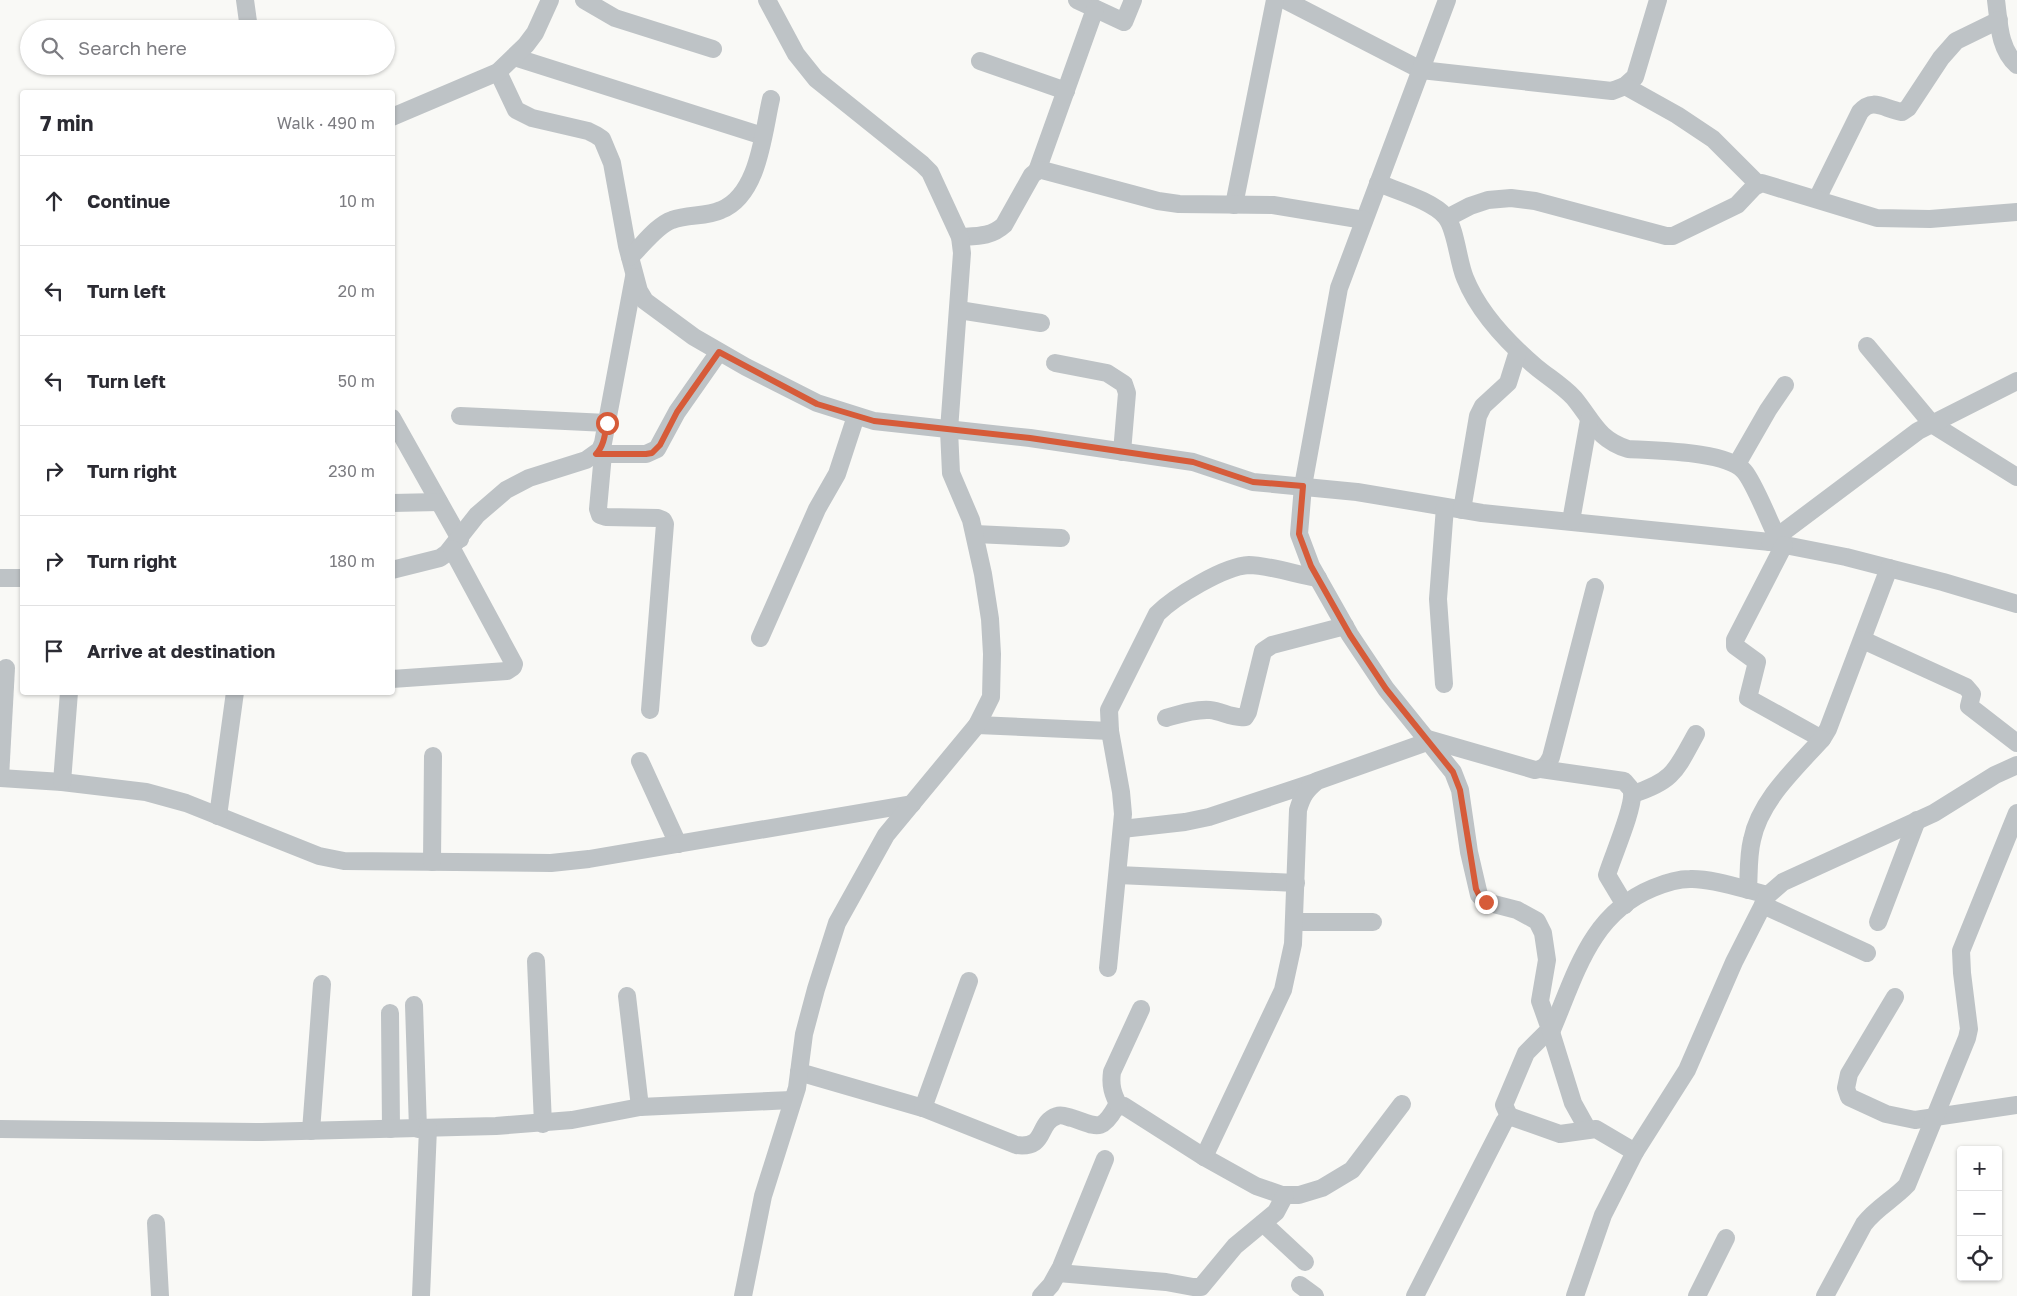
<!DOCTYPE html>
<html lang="en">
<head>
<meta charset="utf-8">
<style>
  body { margin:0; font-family:"Golos Text",sans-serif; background:#f7f7f7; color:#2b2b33 }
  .controls { position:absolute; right:15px; bottom:15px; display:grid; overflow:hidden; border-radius:5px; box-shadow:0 1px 4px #0004 }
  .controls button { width:45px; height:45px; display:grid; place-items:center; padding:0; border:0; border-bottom:1px solid #e1e1e2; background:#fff; color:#2b2b33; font:25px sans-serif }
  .stop { position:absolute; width:15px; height:15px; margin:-11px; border:4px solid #d65b39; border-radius:50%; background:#fff }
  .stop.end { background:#d65b39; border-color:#fff; box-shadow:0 1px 5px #0008 }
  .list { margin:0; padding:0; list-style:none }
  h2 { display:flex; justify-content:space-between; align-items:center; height:65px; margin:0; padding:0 20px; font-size:21px }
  h2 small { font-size:16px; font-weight:400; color:#7c7c81 }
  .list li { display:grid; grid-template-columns:32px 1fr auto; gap:15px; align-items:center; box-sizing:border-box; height:90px; padding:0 20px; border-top:1px solid #e1e1e2 }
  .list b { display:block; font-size:19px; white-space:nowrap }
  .list em { font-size:16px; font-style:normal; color:#7c7c81 }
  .icon { flex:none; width:28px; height:28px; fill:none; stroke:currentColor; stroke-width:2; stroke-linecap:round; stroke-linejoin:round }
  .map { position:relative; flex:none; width:2017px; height:1296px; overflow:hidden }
  .search { position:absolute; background:#fff; box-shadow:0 1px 4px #0004; left:20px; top:20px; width:375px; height:55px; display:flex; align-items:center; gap:12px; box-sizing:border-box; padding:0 18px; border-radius:28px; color:#7c7c81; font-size:19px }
  .panel { position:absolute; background:#fff; box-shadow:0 1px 4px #0004; left:20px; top:90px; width:375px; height:605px; border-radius:5px }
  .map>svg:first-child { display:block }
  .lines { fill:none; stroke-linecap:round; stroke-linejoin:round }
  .street { stroke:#bec3c6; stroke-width:18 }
  .route { stroke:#d65b39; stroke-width:6 }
</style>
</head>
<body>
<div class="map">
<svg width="2017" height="1296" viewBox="0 0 2017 1296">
  <rect width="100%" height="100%" fill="#f9f9f6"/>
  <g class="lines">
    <g class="street">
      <polyline points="245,0 249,29"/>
      <polyline points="584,0 615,18 713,49"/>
      <polyline points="1077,0 1124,22 1133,0"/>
      <polyline points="1285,0 1421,70 1612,91 1625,86 1635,77 1658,0"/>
      <polyline points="1447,0 1339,288 1303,486 1299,534 1311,566 1350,635 1386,689 1453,772 1460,790 1469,852 1479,895 1486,902 1517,910 1537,921 1543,933 1547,960 1540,1001 1550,1029 1526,1053 1504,1105 1509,1116"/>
      <path d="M1996 0C1999 23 1999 49 2017 65"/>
      <polyline points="514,57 763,136"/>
      <polyline points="980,61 1066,91"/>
      <polyline points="498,72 516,110 532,118 588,131 596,135 602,139 612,163 627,246 639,291 645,301 694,337 746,367 817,403 874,421 1030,438 1193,462 1253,482 1357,492 1482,513 1770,542 1846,557 1943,582 2017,604"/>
      <polyline points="1625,86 1677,115 1713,139 1758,184"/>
      <polyline points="392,117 498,72 526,45 535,33 550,0"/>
      <polyline points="1037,171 1095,9"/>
      <path d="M1378 183C1397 191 1433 201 1446 217 1456 229 1458 262 1465 278 1479 313 1508 343 1536 367 1548 377 1563 386 1574 398 1593 421 1597 439 1628 449 1656 451 1726 451 1744 471 1754 482 1769 521 1777 537"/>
      <path d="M1817 199 1860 112C1873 97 1884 109 1902 112L1908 108 1941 58 1956 41 1999 20"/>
      <polyline points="1234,205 1275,0"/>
      <polyline points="1447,218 1470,206 1488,200 1511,198 1535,201 1666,236 1673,236 1737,205 1754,187 1762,183 1877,218 1930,219 2017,212"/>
      <path d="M960 237C977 236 991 237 1004 225L1032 175 1037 171 1042 170 1158 201 1179 204 1273 205 1364 220"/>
      <path d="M630 257C642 246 657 225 672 220 688 214 706 217 721 210 759 195 763 133 771 99"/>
      <polyline points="959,310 1041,323"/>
      <polyline points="1867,346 1932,424 2017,477"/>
      <polyline points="1055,363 1107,373 1124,384 1127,393 1122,452"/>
      <polyline points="460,416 607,423"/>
      <polyline points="392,418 460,539"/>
      <polyline points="596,454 646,454 657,449 677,412 719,352"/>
      <polyline points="603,454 598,509 600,515 606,517 658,518 663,520 665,524 650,710"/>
      <polyline points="1737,464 1768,410 1785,385"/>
      <polyline points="392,503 439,502"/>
      <polyline points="1462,510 1478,416 1483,406 1508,383 1518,351"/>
      <polyline points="1571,521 1589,420"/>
      <polyline points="975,534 1061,538"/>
      <polyline points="1770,542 1918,431 2017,381"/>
      <polyline points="1784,545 1735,640 1735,646 1757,662 1748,698 1822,739 1828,729 1889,568"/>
      <polyline points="392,570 440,558 447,553 477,515 506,490 529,478 586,460 600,450 603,443 634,277"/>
      <polyline points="0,578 22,578"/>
      <polyline points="760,638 817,509 837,474 856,416"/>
      <polyline points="1863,640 1966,687 1972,694 1969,706 2017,743"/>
      <polyline points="392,679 507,671 513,667 514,664 452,549"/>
      <polyline points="1444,684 1438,599 1445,507"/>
      <path d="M1166 718C1180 714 1195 709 1210 710 1222 711 1232 719 1245 717L1248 712 1263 651 1272 645 1345 626"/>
      <polyline points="977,725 1110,731"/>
      <path d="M1424 738 1535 770C1544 769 1547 765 1551 757L1595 587"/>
      <polyline points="640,761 678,844"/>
      <path d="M1541 769 1624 781C1627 785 1632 788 1632 793 1634 808 1612 858 1607 875L1625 905"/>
      <polyline points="0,778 62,782 146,792 186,803 319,856 344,861 551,863 589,859 912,804"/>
      <polyline points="0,778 6,668"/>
      <polyline points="62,782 69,692"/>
      <path d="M1633 794C1674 781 1676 770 1696 734"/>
      <polyline points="218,816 235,692"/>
      <polyline points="1122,829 1185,822 1209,817 1315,782"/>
      <polyline points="432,862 433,756"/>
      <polyline points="1118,875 1296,883"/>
      <path d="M1748 890C1749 874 1748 856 1752 840 1760 800 1796 768 1822 739"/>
      <polyline points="1763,905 1867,953"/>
      <polyline points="1294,922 1373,922"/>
      <polyline points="1878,922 1917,820"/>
      <polyline points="536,961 543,1124"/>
      <path d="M1108 968 1123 814 1121 792 1110 731 1109 710 1157 614C1174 597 1224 566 1249 565 1267 565 1299 575 1318 578"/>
      <polyline points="627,996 640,1107"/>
      <polyline points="1895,997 1849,1074 1846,1088 1849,1097 1886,1114 1915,1120 2017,1105"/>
      <polyline points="414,1005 418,1129"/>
      <polyline points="390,1013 391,1129"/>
      <polyline points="1550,1029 1573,1103 1588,1130"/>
      <path d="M1551 1032C1576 974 1590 914 1653 888 1665 883 1678 879 1690 879 1712 878 1746 890 1768 895"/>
      <path d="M799 1072 923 1108 1016 1145C1048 1149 1036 1123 1057 1116 1062 1114 1067 1117 1072 1118 1097 1126 1101 1133 1116 1107L1124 1106 1204 1157 1256 1186 1282 1195H1299L1322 1188 1352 1170 1402 1104"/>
      <path d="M1119 1106C1113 1094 1110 1086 1112 1072L1141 1009"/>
      <polyline points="923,1108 969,981"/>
      <polyline points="0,1129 262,1132 496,1126 572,1120 640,1107 792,1100"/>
      <polyline points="311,1131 322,984"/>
      <path d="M1204 1157 1283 990 1293 944 1298 810C1302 796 1306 790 1317 781L1427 742"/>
      <polyline points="156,1223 160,1296"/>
      <polyline points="1263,1223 1305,1262"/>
      <polyline points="1058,1273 1166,1282 1193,1287 1201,1287 1235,1246 1276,1212 1285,1195"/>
      <polyline points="1300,1285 1315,1296"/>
      <polyline points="421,1296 428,1128"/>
      <polyline points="743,1296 763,1196 797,1088 804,1034 816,989 837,923 886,835 977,725 991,697 992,654 990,619 983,574 971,520 951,473 949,430 962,253 960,237 930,172 922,164 816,79 796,54 767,0"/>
      <polyline points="1041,1296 1051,1285 1061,1267 1105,1159"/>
      <polyline points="1415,1296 1504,1122 1509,1116 1560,1134 1596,1129 1635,1152 1687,1070 1734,962 1768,895 1783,882 1934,813 1995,775 2017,765"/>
      <polyline points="1575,1296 1603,1215 1635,1152"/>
      <polyline points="1697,1296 1726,1238"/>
      <path d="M1825 1296 1864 1224C1876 1208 1894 1199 1907 1185L1967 1038 1969 1029 1962 973 1961 951 2017 813"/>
    </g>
  </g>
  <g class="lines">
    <path class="route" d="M607 423C605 434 604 446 596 454H646L652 453 660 445 677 412 719 352 817 404 874 421 1030 438 1193 462 1253 482 1303 486 1299 534 1311 566 1350 635 1386 689 1453 772 1460 790 1476 889 1479 895 1486 902"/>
  </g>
</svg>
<div class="controls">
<button>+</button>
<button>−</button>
<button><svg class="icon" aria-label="locate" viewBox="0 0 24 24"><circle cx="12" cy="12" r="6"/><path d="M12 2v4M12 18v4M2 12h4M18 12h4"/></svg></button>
</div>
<div class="stop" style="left:607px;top:423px"></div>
<div class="stop end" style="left:1486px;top:902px"></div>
<div class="search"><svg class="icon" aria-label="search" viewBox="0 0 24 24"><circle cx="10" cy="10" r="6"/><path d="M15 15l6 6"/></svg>Search here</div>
<section class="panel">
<h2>7 min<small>Walk · 490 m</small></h2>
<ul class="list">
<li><svg class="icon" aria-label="ahead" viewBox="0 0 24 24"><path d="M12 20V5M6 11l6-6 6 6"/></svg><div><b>Continue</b></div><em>10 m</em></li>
<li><svg class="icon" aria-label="left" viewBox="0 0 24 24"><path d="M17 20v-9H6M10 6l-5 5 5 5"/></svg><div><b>Turn left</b></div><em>20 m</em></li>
<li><svg class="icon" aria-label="left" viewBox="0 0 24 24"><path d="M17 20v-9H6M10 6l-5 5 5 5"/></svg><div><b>Turn left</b></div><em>50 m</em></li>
<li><svg class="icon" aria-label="right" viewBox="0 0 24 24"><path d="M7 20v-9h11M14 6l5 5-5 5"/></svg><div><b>Turn right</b></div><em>230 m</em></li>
<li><svg class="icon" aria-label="right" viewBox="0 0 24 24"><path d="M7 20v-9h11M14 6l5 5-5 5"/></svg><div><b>Turn right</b></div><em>180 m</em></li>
<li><svg class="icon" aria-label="arrive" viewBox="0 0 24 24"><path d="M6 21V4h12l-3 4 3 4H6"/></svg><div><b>Arrive at destination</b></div></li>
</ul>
</section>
</div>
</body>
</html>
